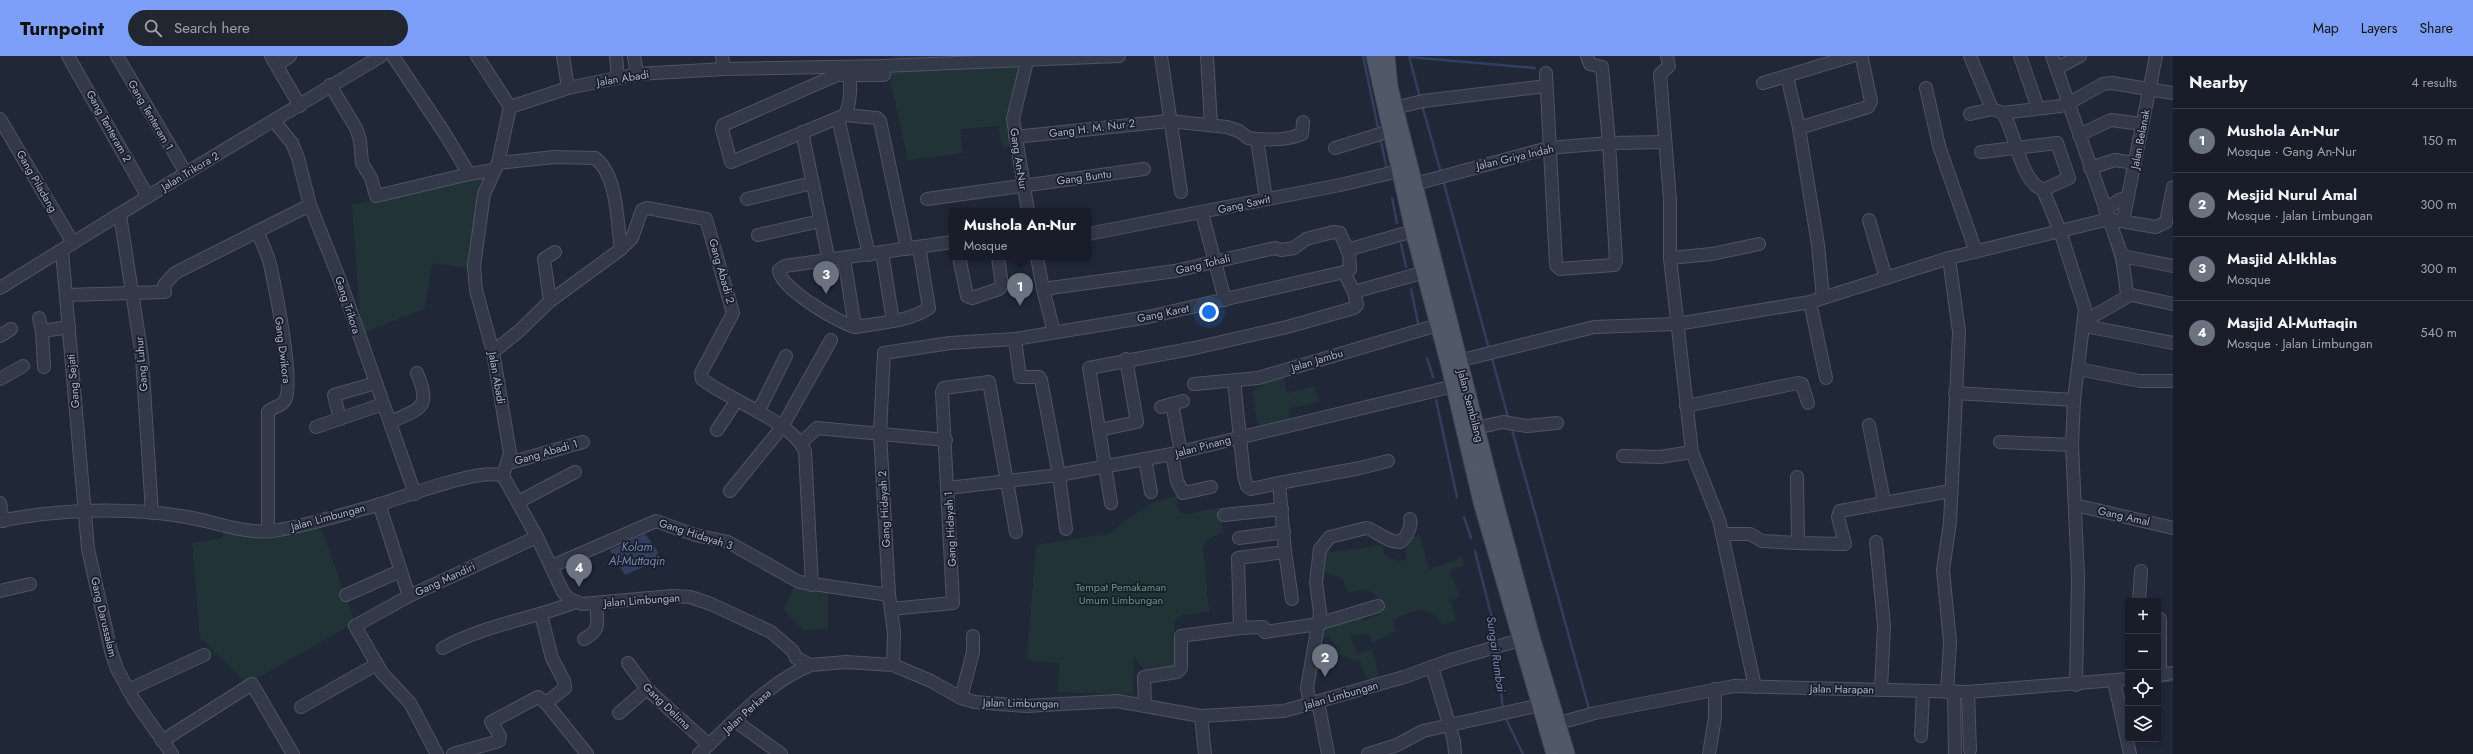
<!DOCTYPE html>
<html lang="en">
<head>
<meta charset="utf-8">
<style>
  body { margin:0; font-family:Jost,sans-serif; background:#212631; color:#f1f3f6 }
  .controls { position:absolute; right:12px; bottom:12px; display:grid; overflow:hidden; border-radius:4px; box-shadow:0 2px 6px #0003 }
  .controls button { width:36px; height:36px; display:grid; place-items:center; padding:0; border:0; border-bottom:1px solid #363b46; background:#181d29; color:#f1f3f6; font:20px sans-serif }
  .you { position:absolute; left:1209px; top:256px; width:14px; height:14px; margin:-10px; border:3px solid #fff; border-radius:50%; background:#1a73e8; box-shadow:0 0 0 6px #1a73e833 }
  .badge { display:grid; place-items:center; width:26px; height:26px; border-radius:50%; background:#7e9ff9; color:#fff; font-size:13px; font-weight:700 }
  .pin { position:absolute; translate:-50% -33px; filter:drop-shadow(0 1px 2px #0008) }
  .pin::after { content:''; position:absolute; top:21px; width:14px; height:12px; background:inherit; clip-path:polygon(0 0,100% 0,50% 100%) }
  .popup { position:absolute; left:949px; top:152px; width:142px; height:52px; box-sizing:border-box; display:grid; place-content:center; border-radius:4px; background:#181d29; filter:drop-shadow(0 1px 3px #0005); font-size:13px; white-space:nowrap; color:#9fa2a8 }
  .popup b { font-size:15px; color:#f1f3f6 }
  .popup::after { content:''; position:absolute; left:50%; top:100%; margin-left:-8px; border:8px solid transparent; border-top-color:#181d29 }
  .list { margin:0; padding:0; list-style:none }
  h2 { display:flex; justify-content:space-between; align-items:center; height:52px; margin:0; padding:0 16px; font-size:17px }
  h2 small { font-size:13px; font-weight:400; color:#9fa2a8 }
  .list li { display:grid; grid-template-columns:26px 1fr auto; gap:12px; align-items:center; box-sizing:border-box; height:64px; padding:0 16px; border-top:1px solid #363b46 }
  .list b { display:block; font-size:15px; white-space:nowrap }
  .list p { margin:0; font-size:13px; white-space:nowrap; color:#9fa2a8 }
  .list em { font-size:13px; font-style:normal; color:#9fa2a8 }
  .icon { flex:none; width:22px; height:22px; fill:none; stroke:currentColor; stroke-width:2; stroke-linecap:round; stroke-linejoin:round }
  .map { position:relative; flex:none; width:2173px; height:698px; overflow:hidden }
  header { display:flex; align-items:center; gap:24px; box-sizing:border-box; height:56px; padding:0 20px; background:#7e9ff9; color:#111 }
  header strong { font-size:19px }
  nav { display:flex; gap:22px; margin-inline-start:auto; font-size:14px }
  .search { width:280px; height:36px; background:#212631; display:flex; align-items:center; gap:10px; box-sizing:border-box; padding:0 14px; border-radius:22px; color:#9fa2a8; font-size:15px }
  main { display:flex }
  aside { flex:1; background:#181d29 }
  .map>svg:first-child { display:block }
  .green { fill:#223338 }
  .water { fill:#313e5d }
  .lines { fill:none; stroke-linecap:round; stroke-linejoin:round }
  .stream { stroke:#313e5d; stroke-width:2.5 }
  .minor-casing { stroke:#4e5463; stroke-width:14 }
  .major-casing { stroke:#3d4251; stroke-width:17 }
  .minor { stroke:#333948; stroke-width:12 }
  .major { stroke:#515868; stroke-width:15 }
  .labels { text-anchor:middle; stroke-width:3.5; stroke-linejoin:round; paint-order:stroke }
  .street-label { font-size:11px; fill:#adb4c5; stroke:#191e2c }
  .park-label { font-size:11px; fill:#659576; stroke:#191e2c }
  .water-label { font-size:12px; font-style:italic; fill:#7486ae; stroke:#191e2c }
</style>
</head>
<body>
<header>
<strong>Turnpoint</strong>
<div class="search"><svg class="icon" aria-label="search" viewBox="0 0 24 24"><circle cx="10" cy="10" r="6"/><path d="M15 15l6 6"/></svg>Search here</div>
<nav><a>Map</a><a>Layers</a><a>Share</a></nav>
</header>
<main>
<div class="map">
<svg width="2173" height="698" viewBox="0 0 2173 698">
  <rect width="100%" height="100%" fill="#202737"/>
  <g class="green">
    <polygon points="889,0 938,0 938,4 898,5"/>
    <polygon points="1022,9 1013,90 1002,92 999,70 960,73 963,97 908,104 888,15"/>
    <polygon points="491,117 468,212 432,207 425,253 362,277 357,263 360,261 352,149"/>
    <polygon points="1283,317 1287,337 1314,330 1320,346 1288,353 1290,367 1258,374 1253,336 1260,330 1261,323"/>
    <path d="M1177 440 1178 453 1181 457 1187 458 1220 451 1223 476 1210 482 1203 491 1209 555 1183 559 1177 562C1169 578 1181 595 1174 611L1148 619 1134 600 1133 639 1058 636 1059 607 1027 604 1036 489 1108 478 1153 446Z"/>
    <polygon points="321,472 355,566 247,628 200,582 192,487 222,482 224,475 270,482"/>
    <path d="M1419 478 1429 513 1454 505 1462 499 1464 510 1452 513 1450 519 1461 541 1450 544 1456 564 1442 569C1430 546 1415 555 1395 562L1393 565 1396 575 1372 587 1369 578 1350 580 1357 597 1372 593 1380 624 1369 627 1361 607 1340 599 1330 581 1320 583 1323 568 1360 556 1364 565 1382 557 1384 550C1372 532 1368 533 1348 536L1342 522 1325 517 1320 512 1328 488 1331 496 1382 489 1385 499C1391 503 1398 506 1406 504L1404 488Z"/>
    <polygon points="793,531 828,536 828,573 804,574 784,555"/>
  </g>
  <polygon class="water" points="645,478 657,494 660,504 625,519 610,494"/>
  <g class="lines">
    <g class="stream">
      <polyline points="1363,0 1378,71"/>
      <polyline points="1409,0 1420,42"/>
      <polyline points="1409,1 1535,12"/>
      <polyline points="1422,49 1441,117"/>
      <polyline points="1381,85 1387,114"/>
      <polyline points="1443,124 1489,293"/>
      <polyline points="1392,142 1397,167"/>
      <polyline points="2110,182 2118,212"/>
      <polyline points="1401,188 1406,211"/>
      <polyline points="1411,233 1418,267"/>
      <polyline points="1491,299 1508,361"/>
      <polyline points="1427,302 1433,321"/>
      <polyline points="1436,344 1457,441"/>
      <polyline points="1511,370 1589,653"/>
      <polyline points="1464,461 1471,482"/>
      <polyline points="1475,495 1494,570 1496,587"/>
      <polyline points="1496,594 1503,654"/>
      <polyline points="2158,626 2173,624"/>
      <polyline points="1505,661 1523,698"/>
    </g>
    <defs>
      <g id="minor">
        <polyline points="68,0 148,141"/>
        <polyline points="117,0 186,117"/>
        <polyline points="271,0 300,50"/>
        <polyline points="393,0 445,78 469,118"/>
        <polyline points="477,0 510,51"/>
        <polyline points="563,0 568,32"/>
        <polyline points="616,0 618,22"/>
        <polyline points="634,0 637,18"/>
        <polyline points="722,0 724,13"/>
        <polyline points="1161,0 1181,136"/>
        <polyline points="1207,0 1211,69"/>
        <polyline points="1667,0 1669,10 1660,18 1670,144 1670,202 1692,396 1719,464 1755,631"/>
        <polyline points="1970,0 1992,53"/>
        <polyline points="2020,0 2038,52"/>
        <polyline points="2052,0 2122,200 2127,238 2125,242 2085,265"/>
        <polyline points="1027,5 1013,63 1028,155"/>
        <polyline points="277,9 290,0"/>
        <polyline points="883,10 884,19 837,19 723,69 722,73 731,106 845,59 877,62 880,65 907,193"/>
        <polyline points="2057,12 2080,0"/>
        <polyline points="1546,17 1556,209 1560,213 1614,209 1616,205 1609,87 1602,11 1590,8 1587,0"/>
        <polyline points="1787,20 1799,72"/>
        <polyline points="1763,27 1852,0"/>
        <polyline points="330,29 356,72 360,84 362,107 371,122 376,140 469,118 495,114"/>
        <polyline points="1926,32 1939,90 1976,196"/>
        <polyline points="2069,47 2103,28 2112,27 2173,37"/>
        <polyline points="1395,52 1423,45 1546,30"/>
        <path d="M2003 57C2016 78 2020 125 2043 134L2060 175 2109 163 2156 171 2166 166"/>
        <polyline points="1970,58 1992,53 2003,57 2061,50"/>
        <path d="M845 59C851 46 852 25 847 12"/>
        <polyline points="838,62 869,199"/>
        <polyline points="0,63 73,187"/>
        <polyline points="274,65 292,87 298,102 310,149 341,227 415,438"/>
        <polyline points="802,76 829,205"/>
        <polyline points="2079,79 2111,64 2142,68"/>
        <polyline points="1015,81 1169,65 1227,71 1239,75 1248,82 1257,83 1266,143"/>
        <path d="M1257 83C1273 84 1287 84 1302 78L1303 66"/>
        <polyline points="1335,92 1390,75"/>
        <polyline points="1981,96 2057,87 2069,122 2043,134"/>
        <path d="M498 107 554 101 595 102C618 119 617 167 621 193"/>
        <polyline points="2090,112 2115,104 2135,107"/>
        <polyline points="1415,128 1548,92 1609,87 1665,86"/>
        <polyline points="747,143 812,127"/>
        <polyline points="927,143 1144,113"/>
        <polyline points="2105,154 2119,144 2128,141"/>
        <polyline points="1202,157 1225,244"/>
        <polyline points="120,159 142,301 152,457"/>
        <polyline points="1869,164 1886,222"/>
        <polyline points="2123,165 2156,0"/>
        <polyline points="2166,166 2173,131"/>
        <path d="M258 177C262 187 267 197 270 208 275 231 295 328 285 344 282 351 273 350 268 356V475"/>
        <polyline points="1088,178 1340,129 1399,115"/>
        <polyline points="758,179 820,165"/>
        <polyline points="1347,194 1413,175"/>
        <polyline points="62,195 88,493 111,595 117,613 134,644 172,698"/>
        <polyline points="882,197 893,265"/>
        <polyline points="2122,200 2173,210"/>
        <polyline points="959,201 967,240 972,242 999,233 1002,229 998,201"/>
        <polyline points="1037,201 1043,233 1054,276"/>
        <path d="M844 202 855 271C839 267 778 231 779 214L785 210 952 186"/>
        <polyline points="1670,202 1712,198 1759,188"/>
        <polyline points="0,232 186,117 381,0"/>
        <polyline points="1043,233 1175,215 1275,192 1281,194 1294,192 1306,183 1333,176 1340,177 1349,198 1350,213 1344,216"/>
        <polyline points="2127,238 2173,248"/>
        <polyline points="66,239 165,236 164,229 175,217 310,149"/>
        <polyline points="1823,242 1818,189 1799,72 1868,51 1871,45 1862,3 1859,0"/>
        <polyline points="550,245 544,203 555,196"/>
        <polyline points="1810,246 1826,322"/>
        <polyline points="39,262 42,275 69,271"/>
        <polyline points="2085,270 2173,287"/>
        <path d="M855 271C879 267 908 266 929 252L919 191"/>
        <polyline points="42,275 44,311"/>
        <polyline points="0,280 11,273"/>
        <polyline points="1015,283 1020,321 1039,321 1041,324 1059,419 1066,473"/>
        <path d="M493 296 519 275 550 245 621 193 632 182 642 154 647 152 706 163 733 257 701 317 702 323C728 344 792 365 805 395L812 529"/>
        <polyline points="1458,305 1594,271 1677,268 1810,246 1949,202 2060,175 2085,253 2074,344 2072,389 2078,521 2076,629"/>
        <polyline points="2078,313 2140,325 2173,325"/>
        <polyline points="0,323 23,310"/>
        <polyline points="1194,328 1258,322 1438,269"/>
        <polyline points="1955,337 2074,344"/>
        <polyline points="1686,350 1798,327 1802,328 1808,347"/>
        <polyline points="1161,351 1172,348"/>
        <polyline points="758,356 786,300"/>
        <polyline points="340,363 334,339 376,327"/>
        <path d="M390 366C422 352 431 352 417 317"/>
        <polyline points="1869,369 1884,445"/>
        <polyline points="316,371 383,348"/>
        <polyline points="1476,372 1503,366 1527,370 1557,367"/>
        <polyline points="717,374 737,344"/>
        <polyline points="1099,374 1137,366 1126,303"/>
        <polyline points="2000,386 2072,389"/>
        <polyline points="801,387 817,372 946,384"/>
        <polyline points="1181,396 1172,348 1183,345"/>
        <polyline points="1172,398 1177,425 1183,437 1211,431"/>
        <polyline points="1623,400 1660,401 1692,396"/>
        <polyline points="1145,403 1151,436"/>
        <polyline points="509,407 583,386"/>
        <polyline points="503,420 510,397 493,296 476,234 474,210 484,138 498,107 510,51 568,32 637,18 724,13 883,10 1119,0"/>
        <polyline points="1797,421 1798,487 1845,488 1838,461 1840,455 1950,435"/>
        <polyline points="1279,427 1360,412 1388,405"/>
        <polyline points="948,432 1059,419 1172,398 1454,330"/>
        <polyline points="730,435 782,371 831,284"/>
        <polyline points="518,446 575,416"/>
        <polyline points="0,447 3,465"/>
        <polyline points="1111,447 1089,312 1195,292 1287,271 1354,252 1357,249 1354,236"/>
        <polyline points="379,448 409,540"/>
        <polyline points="2075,449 2173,472"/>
        <polyline points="1224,459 1282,453"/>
        <path d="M0 465C58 453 128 451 187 461 216 466 249 480 279 474 313 468 348 457 381 448 407 440 481 411 503 420L537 481 563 536 569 543 582 548 672 540 690 541 711 548 771 576 793 595 796 602 811 609 846 606 893 609 931 625 961 642 975 646 1026 650 1117 645 1201 660 1284 655 1404 621 1451 604 1520 584"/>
        <polyline points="1722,478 1750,478 1762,485 1798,487"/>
        <polyline points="1239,482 1284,476"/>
        <polyline points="1876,486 1884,569 1881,634"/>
        <polyline points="1285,496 1292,543"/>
        <polyline points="552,510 656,465 695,479 728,486 799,526 889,539"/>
        <polyline points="0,535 30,528"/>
        <polyline points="346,539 400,515"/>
        <polyline points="2139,545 2141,515"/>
        <polyline points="891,553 953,547 942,336 944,332 989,326 1016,476"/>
        <polyline points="541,559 552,602 564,625 565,632 546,647"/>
        <polyline points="1240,572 1263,571 1265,576 1318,568 1378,550"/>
        <path d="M584 583C602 574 597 565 596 547"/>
        <path d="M443 592C484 569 532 563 576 546"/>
        <polyline points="628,607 647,633 709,689"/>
        <polyline points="893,609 894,577 889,539 880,376 884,297 950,287 1015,283 1148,261 1344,216 1354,236 1425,216"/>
        <polyline points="1432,611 1454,685 1455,698"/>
        <polyline points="2158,619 2173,617"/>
        <polyline points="2160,619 2160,563"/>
        <polyline points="2114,625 2130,698"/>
        <polyline points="128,634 204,599"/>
        <polyline points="1947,636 1950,586 1943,514 1950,466 1959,276 1949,202"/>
        <polyline points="1968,636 1970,694"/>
        <polyline points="1954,637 1955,698"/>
        <polyline points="961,642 973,596 973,580"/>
        <polyline points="1318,646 1328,698"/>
        <path d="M1310 648 1307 632 1320 557 1316 526 1320 493 1330 481 1366 472C1373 472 1385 486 1400 486 1407 481 1412 470 1410 463"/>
        <polyline points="1145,650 1144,621 1177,616 1181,612 1181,580 1240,572 1238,502 1285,496 1279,427 1251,433 1247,430 1244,420 1234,325"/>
        <polyline points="301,651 377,608"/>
        <polyline points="619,657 647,633"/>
        <polyline points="1201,660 1205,698"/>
        <polyline points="735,665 781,698"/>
        <polyline points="1559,667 1595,657 1734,630 1968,636 2128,623"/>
        <polyline points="1921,680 1923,635"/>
        <polyline points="162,685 252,628 293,698"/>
        <polyline points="437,698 410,647 382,617 355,570 409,540 537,481"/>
        <polyline points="453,698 499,685 500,680 491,666 538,641 546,647 587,698"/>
        <path d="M699 698C733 667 768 626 811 609"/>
        <polyline points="1368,698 1397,689 1423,675 1540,649"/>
        <polyline points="1709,698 1715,662 1715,633"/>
      </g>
      <g id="major">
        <polyline points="1374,0 1413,175 1448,306 1481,446 1554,698"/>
        <polyline points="1387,0 1390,31 1494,440 1532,581 1567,698"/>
      </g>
    </defs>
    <use href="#minor" class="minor-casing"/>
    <use href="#major" class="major-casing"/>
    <use href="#minor" class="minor"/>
    <use href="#major" class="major"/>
  </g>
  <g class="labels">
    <g class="street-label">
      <text transform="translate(623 22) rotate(-9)" y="4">Jalan Abadi</text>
      <text transform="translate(151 59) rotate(60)" y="4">Gang Tenteram 1</text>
      <text transform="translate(109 70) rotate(61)" y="4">Gang Tenteram 2</text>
      <text transform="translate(1092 72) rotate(-7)" y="4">Gang H. M. Nur 2</text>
      <text transform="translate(2140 83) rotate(-79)" y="4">Jalan Belanak</text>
      <text transform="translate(1515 101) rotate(-13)" y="4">Jalan Griya Indah</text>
      <text transform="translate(1019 103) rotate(81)" y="4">Gang An-Nur</text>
      <text transform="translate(190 115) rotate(-31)" y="4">Jalan Trikora 2</text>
      <text transform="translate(1084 121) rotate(-8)" y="4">Gang Buntu</text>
      <text transform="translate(37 125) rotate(60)" y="4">Gang Piladang</text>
      <text transform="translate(1244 148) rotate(-12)" y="4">Gang Sawit</text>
      <text transform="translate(1203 208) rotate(-13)" y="4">Gang Tohali</text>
      <text transform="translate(722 215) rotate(74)" y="4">Gang Abadi 2</text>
      <text transform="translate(348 249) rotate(72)" y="4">Gang Trikora</text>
      <text transform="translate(1163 257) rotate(-12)" y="4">Gang Karet</text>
      <text transform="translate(283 294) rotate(83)" y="4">Gang Dwikora</text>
      <text transform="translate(1317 304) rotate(-17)" y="4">Jalan Jambu</text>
      <text transform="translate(141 308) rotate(-95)" y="4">Gang Luhur</text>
      <text transform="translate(497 322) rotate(80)" y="4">Jalan Abadi</text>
      <text transform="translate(73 325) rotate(-95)" y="4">Gang Sejati</text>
      <text transform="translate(1471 350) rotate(75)" y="4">Jalan Sembilang</text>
      <text transform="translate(1203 390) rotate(-15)" y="4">Jalan Pinang</text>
      <text transform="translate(546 396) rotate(-16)" y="4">Gang Abadi 1</text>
      <text transform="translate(884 453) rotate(-93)" y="4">Gang Hidayah 2</text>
      <text transform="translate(2124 460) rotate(13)" y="4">Gang Amal</text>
      <text transform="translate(328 461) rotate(-15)" y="4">Jalan Limbungan</text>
      <text transform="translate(950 473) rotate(-93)" y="4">Gang Hidayah 1</text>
      <text transform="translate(696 478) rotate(18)" y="4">Gang Hidayah 3</text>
      <text transform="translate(445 523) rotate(-25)" y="4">Gang Mandiri</text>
      <text transform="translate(642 544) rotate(-4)" y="4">Jalan Limbungan</text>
      <text transform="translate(104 561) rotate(77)" y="4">Gang Darussalam</text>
      <text transform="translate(1842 633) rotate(1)" y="4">Jalan Harapan</text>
      <text transform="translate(1341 639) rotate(-16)" y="4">Jalan Limbungan</text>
      <text transform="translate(1021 647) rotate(1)" y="4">Jalan Limbungan</text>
      <text transform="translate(667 650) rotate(44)" y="4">Gang Delima</text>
      <text transform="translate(747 655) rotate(-42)" y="4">Jalan Perkasa</text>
    </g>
    <g class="park-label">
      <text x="1121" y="535">Tempat Pemakaman<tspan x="1121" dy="13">Umum Limbungan</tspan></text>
    </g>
    <g class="water-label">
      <text x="637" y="495">Kolam<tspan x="637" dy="14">Al-Muttaqin</tspan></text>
      <text transform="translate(1496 598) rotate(82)" y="4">Sungai Rumbai</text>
    </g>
  </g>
</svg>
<div class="controls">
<button>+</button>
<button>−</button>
<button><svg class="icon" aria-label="locate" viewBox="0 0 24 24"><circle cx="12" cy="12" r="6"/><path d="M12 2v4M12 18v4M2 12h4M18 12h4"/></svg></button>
<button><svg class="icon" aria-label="layers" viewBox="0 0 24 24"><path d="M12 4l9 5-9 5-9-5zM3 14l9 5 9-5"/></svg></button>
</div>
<div class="you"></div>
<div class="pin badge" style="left:1020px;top:250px;background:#6b7280">1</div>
<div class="popup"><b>Mushola An-Nur</b>Mosque</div>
<div class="pin badge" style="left:1325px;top:621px;background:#6b7280">2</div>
<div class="pin badge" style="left:826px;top:238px;background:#6b7280">3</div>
<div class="pin badge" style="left:579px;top:531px;background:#6b7280">4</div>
</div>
<aside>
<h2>Nearby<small>4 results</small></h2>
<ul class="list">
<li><span class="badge" style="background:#6b7280">1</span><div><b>Mushola An-Nur</b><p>Mosque · Gang An-Nur</p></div><em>150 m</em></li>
<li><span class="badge" style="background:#6b7280">2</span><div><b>Mesjid Nurul Amal</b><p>Mosque · Jalan Limbungan</p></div><em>300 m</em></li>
<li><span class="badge" style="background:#6b7280">3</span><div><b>Masjid Al-Ikhlas</b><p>Mosque</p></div><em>300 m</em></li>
<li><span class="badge" style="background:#6b7280">4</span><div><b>Masjid Al-Muttaqin</b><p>Mosque · Jalan Limbungan</p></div><em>540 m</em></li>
</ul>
</aside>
</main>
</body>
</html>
